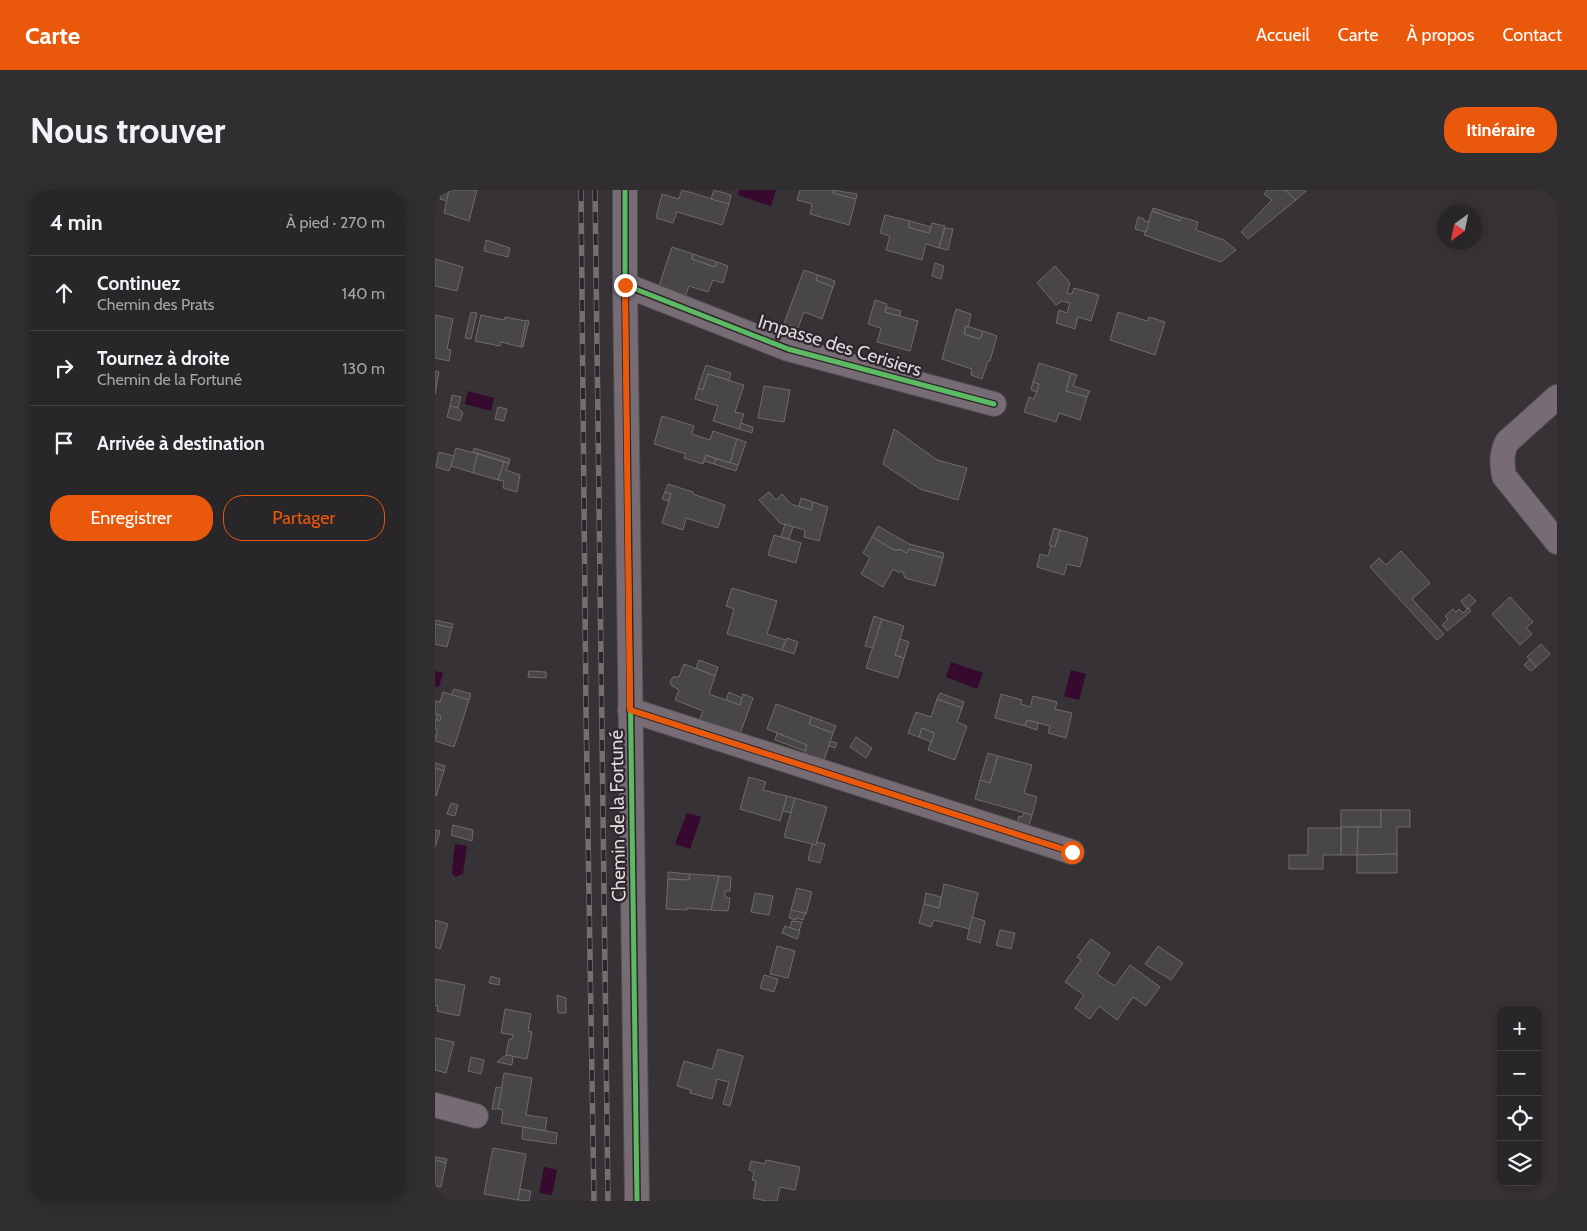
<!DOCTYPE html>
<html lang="fr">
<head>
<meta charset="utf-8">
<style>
  body { margin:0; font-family:Cabin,sans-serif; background:#302e30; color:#f1f3f6 }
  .controls { position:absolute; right:15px; bottom:15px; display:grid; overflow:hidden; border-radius:10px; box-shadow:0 2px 12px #0003 }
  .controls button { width:45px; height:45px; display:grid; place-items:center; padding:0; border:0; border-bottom:1px solid #444345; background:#282628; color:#f1f3f6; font:25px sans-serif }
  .compass { position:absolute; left:1002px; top:15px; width:45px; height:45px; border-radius:50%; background:#282628; box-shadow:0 2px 12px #0003; rotate:213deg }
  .stop { position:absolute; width:15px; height:15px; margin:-11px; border:4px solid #ea580c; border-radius:50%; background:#fff }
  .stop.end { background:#ea580c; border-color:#fff; box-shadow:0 1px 5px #0008 }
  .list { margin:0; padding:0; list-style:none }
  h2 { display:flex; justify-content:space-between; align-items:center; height:65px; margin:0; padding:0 20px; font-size:21px }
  h2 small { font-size:16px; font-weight:400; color:#a5a5a8 }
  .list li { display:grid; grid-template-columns:32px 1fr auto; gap:15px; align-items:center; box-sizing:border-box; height:75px; padding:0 20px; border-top:1px solid #444345 }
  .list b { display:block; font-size:19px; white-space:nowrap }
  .list p { margin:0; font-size:16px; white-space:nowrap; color:#a5a5a8 }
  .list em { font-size:16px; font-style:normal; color:#a5a5a8 }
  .actions { display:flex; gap:10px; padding:15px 20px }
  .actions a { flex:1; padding:11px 0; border:1px solid #ea580c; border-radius:20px; text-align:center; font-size:18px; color:#ea580c }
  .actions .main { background:#ea580c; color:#fff }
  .icon { flex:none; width:28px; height:28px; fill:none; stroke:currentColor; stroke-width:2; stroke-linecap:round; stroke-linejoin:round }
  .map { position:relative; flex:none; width:1122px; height:1011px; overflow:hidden; border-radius:20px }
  header { display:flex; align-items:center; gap:30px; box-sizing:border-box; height:70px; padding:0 25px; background:#ea580c; color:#fff }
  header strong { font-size:24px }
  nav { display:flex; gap:28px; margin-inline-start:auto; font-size:18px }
  .intro { display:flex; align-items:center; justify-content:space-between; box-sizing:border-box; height:120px; padding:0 30px }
  h1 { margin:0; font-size:35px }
  .button { padding:12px 22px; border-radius:20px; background:#ea580c; color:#fff; font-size:18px; font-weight:700 }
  main { display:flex; gap:30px; padding:0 30px }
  aside { flex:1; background:#282628; border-radius:20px; box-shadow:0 2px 12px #0003 }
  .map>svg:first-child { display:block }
  .water { fill:#36092e }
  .building { fill:#494648; stroke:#6e6a6d }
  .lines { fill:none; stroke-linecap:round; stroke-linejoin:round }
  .street-casing { stroke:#504e50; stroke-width:26 }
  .street { stroke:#776c74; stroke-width:24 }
  .rail-casing { stroke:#746e71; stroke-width:5.5 }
  .rail { stroke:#2e262c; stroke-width:4; stroke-dasharray:11; stroke-linecap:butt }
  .cycleway-casing { stroke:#2e262c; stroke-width:8 }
  .cycleway { stroke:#5cba63; stroke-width:5 }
  .route { stroke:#ea580c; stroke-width:6 }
  .labels { text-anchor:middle; stroke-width:4.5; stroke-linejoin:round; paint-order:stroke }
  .street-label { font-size:19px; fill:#dfdadd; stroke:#2e262c }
</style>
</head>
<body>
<header>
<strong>Carte</strong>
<nav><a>Accueil</a><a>Carte</a><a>À propos</a><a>Contact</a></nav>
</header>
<div class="intro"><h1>Nous trouver</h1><a class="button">Itinéraire</a></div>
<main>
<aside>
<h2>4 min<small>À pied · 270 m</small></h2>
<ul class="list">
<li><svg class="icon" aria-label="ahead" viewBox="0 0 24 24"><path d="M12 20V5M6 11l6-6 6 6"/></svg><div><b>Continuez</b><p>Chemin des Prats</p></div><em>140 m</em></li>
<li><svg class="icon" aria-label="right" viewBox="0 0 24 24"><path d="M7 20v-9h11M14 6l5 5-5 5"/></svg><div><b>Tournez à droite</b><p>Chemin de la Fortuné</p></div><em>130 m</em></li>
<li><svg class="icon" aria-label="arrive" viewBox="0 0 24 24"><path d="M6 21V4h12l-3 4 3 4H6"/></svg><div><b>Arrivée à destination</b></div></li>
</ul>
<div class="actions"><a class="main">Enregistrer</a><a>Partager</a></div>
</aside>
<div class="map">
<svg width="1122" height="1011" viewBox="0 0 1122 1011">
  <rect width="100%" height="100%" fill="#363235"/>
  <g class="water">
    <polygon points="304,0 341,0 336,16 303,5"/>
    <polygon points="33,201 59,208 56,221 30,214"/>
    <polygon points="516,472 548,483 542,499 511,487"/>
    <polygon points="636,480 651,484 644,510 629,506"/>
    <polygon points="0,481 8,483 4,497 0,496"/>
    <polygon points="252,623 266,627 255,659 240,654"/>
    <polygon points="20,654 32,656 28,684 21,687 17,684 17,680"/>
    <polygon points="109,977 122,980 117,1005 104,1003"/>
  </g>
  <g class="building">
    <polygon points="7,0 14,0 12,11 5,9"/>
    <polygon points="12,0 42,0 34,31 9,23 14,0"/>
    <polygon points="247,0 294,14 287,35 242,22 238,33 221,28 227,4 244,9"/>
    <polygon points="279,0 296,5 294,14 276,9"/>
    <polygon points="365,0 398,0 398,3 421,9 414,35 375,24 377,14 362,10"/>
    <polygon points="398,0 422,4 421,9 398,3"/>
    <polygon points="832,0 850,0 861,10 813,49 806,42 837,10 829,4"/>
    <polygon points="850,0 870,0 871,1 861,10"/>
    <polygon points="718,18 746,27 745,31 717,21"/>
    <polygon points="717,21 745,31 746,27 763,32 761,40 789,50 801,60 786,72 709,45"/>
    <polygon points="450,25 475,31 473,37 494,43 497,33 510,36 504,58 491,54 487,70 451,60 455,46 445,43"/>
    <polygon points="703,27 709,29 709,31 714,32 711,42 700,39"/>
    <polygon points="475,31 496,37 494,43 473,37"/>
    <polygon points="510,38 518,39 513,60 504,58"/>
    <polygon points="51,50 75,58 73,67 49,61"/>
    <polygon points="237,57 258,64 257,69 280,77 282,72 293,76 288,93 278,90 273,102 254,96 250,107 223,99"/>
    <polygon points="258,64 282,72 280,77 257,69"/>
    <polygon points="0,69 28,77 22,101 0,96"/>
    <polygon points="500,73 509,76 506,89 497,86"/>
    <polygon points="620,76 635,93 632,103 637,104 639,98 664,105 656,131 643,127 640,139 621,133 624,120 632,123 635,113 627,111 621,115 602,93"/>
    <polygon points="369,80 383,85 381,90 398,97 387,129 369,122 363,138 349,133"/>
    <polygon points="383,85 400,91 398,97 381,90"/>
    <polygon points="440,110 452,114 450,122 483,131 475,161 442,152 446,138 433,134"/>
    <polygon points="452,117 466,121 465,126 450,122"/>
    <polygon points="521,119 536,124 533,137 531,136 529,144 545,149 548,141 562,146 555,171 553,171 547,189 536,185 537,179 507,169"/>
    <polygon points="36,122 42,123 36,149 30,148"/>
    <polygon points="683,122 712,131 714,127 730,132 720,165 675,150"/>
    <polygon points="0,125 18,129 12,159 16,160 14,171 0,168"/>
    <polygon points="46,125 69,130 70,127 91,131 86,157 66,152 65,156 40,151"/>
    <polygon points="91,130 94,131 88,157 86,157"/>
    <polygon points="531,136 548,141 545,149 529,144"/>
    <polygon points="604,173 636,183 631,201 652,207 645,230 624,223 621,232 589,222 594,207 599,209 604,194 598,192"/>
    <polygon points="271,175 296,183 294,190 273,184 268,200 263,198"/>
    <polygon points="0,181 4,182 0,204"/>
    <polygon points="636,183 642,185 638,196 655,201 652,207 631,201"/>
    <polygon points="273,184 309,195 300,222 309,224 304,239 278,231 283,216 260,209 263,198 268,200"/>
    <polygon points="598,192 604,194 602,202 596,200"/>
    <polygon points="329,196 355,200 349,232 323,228"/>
    <polygon points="17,205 26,207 23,218 15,216"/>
    <polygon points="15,216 23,218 28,223 25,231 12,227"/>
    <polygon points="63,217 72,219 69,231 60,229"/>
    <polygon points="227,226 259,236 257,244 275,250 278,241 302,249 295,273 271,265 268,274 249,268 251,264 219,254"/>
    <polygon points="306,233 318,237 317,243 304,239"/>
    <polygon points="459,239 502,270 532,278 523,310 485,299 448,274"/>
    <polygon points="302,249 311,252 303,275 295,273"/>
    <polygon points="21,258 43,264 39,277 39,283 16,276"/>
    <polygon points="39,258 75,269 74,273 38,262"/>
    <polygon points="4,262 19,266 14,281 1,277"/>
    <polygon points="43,264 69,272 63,290 39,283 39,277"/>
    <polygon points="271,265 281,269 279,274 269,271"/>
    <polygon points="281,269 303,275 301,281 279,274"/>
    <polygon points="69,272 74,273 71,280 85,285 82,302 68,298 69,291 63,290"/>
    <polygon points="233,294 258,302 258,304 290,315 283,338 251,328 248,340 227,333 236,304 230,302"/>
    <polygon points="230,302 236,304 233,311 227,309"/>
    <polygon points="334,302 341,310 347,304 356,314 376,320 378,312 393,317 384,351 369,347 370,340 345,333 324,310"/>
    <polygon points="366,308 378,312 376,320 364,316"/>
    <polygon points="350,334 358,337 354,349 346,347"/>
    <polygon points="443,336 474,354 509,363 508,368 474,359 472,363 466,360 459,360 437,347"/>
    <polygon points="619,338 625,340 620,357 614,355"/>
    <polygon points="625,340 653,348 645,377 632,374 629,385 602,377 605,364 613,366 616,356 620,357"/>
    <polygon points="339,345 366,353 361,373 333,365"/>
    <polygon points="437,347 459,360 466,360 472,363 474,359 508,368 500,396 470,388 468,382 463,382 458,379 448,397 426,384 435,368 428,363"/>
    <polygon points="966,361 995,393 977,409 1009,444 1002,450 935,377 944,368 951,375"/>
    <polygon points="297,398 342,411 332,444 351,450 347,460 292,444 299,419 291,416"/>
    <polygon points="1034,404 1041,411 1032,419 1026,411"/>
    <polygon points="1075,407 1098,432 1091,438 1097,444 1085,455 1057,424"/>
    <polygon points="1034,418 1036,421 1012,441 1007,435 1013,429 1010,426 1018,419 1021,422 1024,419 1028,423"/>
    <polygon points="439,426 447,429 438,458 430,456"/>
    <polygon points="447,429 469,436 460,465 469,468 463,488 431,478"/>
    <polygon points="0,430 18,434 17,438 0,434"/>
    <polygon points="0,434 17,438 12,457 0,454"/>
    <polygon points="352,448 363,452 359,464 347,460"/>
    <polygon points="465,449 474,452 469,468 460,465"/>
    <polygon points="1106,454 1115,464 1101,477 1092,467"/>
    <polygon points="1095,469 1101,477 1096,481 1089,475"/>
    <polygon points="264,470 283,477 280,486 261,478"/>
    <polygon points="249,474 280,486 274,504 305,515 308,504 318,508 305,544 264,531 268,521 240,510 244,500 236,495 235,491 238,487 244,487"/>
    <polygon points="94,481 111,482 111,488 93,487"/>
    <polygon points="19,499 36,504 34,510 16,505"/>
    <polygon points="8,502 34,510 19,557 0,551 2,539 0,539 0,532 1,529 5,531 6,526 0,524 0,511 5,512"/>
    <polygon points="294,502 307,508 305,515 291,510"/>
    <polygon points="505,503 529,512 527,518 502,509"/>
    <polygon points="566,504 587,510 586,514 595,517 598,506 622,512 620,519 637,523 631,548 613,543 615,536 592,530 590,536 560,528"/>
    <polygon points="502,509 527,518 522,532 532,536 520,570 493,560 499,543 487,538 484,547 473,543 481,522 496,527"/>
    <polygon points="341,514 377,527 374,534 398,543 388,573 368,567 372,555 332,539"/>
    <polygon points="2,524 6,526 5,531 1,529"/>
    <polygon points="377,527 401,536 398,543 374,534"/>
    <polygon points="592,530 603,533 602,540 590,536"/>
    <polygon points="487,538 499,543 497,552 484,547"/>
    <polygon points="342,543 372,555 370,561 340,550"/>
    <polygon points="421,547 437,558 431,568 415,557"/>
    <polygon points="395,551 402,553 400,558 394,556"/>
    <polygon points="553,563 563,566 555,593 545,590"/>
    <polygon points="563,566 597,575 589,603 602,607 597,625 540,609 545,590 555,593"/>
    <polygon points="0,573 10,576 9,581 0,578"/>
    <polygon points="0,578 9,581 1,606 0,606"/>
    <polygon points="314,587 331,592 328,600 352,606 345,631 305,619"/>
    <polygon points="352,606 360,608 356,623 348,621"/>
    <polygon points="360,608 392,617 381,655 349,647"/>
    <polygon points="16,613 23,615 20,626 12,624"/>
    <rect x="906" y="620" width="40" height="17"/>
    <polygon points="946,620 975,620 975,637 962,637 962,664 922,665 923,637 946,637"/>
    <polygon points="589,623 597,625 593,639 582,635 584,626 587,627"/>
    <polygon points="18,635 38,640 37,651 16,645"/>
    <polygon points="906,637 923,637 922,665 906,665"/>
    <polygon points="873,638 906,638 906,665 888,665 888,679 854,679 854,665 873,665"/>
    <polygon points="0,640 5,641 0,657"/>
    <polygon points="382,652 390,654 385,673 373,670 377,654 381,655"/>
    <polygon points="962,664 962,683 922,683 922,665"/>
    <polygon points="233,682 255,684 254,690 233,689"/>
    <polygon points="255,684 284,686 276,720 252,718 252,720 231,719 233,689 254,690"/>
    <polygon points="284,686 296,687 295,701 290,701 290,707 295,708 293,721 276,720"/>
    <polygon points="509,694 543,703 535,739 499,730 496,737 484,733 489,714 504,718"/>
    <polygon points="362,698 377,702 371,724 356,720"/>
    <polygon points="320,703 338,706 334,725 316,722"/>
    <polygon points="491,703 506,707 504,718 489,714"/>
    <polygon points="356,720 370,723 368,730 361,728 361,730 354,728"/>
    <polygon points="537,727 550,731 545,753 532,749"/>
    <polygon points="0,730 13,734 5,759 0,757"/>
    <polygon points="357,731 367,732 364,741 355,738"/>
    <polygon points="350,736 365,741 362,749 347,743"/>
    <polygon points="565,740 580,743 576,759 561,755"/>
    <polygon points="656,749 675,763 662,784 680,796 695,775 725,797 711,816 698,807 682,830 664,816 655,829 640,818 649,805 630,792 646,770 642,767"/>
    <polygon points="342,756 360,761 353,788 335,784"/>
    <polygon points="723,756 748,773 736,790 710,774"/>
    <polygon points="329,785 343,789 339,802 325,798"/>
    <polygon points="56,786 65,789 64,795 54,793"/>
    <polygon points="0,789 30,795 24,826 2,821 3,816 0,816"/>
    <polygon points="122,805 131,808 131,823 123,823"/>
    <polygon points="70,819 96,824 93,841 97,842 92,869 71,865 74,849 77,849 78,845 66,843"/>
    <polygon points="0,848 19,852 11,883 0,880 1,872 0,872"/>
    <polygon points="283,859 308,866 295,916 288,914 294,892 282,889 277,909 255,903 256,900 242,896 249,871 277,879"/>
    <polygon points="71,865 78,866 77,875 62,872"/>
    <polygon points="36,867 49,870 46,884 33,881"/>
    <polygon points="69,883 97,888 91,925 112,928 110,941 66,933 68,920 63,919"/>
    <polygon points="61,897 67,898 63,919 57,919"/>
    <polygon points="88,937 122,943 121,954 87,949"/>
    <polygon points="58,958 91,964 83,1010 49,1004"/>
    <polygon points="0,967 12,969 11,973 0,970"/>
    <polygon points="0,970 11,973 6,997 0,996"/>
    <polygon points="331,970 365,977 360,1000 345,997 342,1011 331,1011 318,1008 321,991 317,990 319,982 314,980 316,971 330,974"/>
    <polygon points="85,999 96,1001 94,1011 83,1010"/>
  </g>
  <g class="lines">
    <defs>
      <g id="street">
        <polyline points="190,0 190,95 202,1011"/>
        <polyline points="190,95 353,159 559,214"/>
        <path d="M1122 207 1072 252C1066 264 1067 273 1069 286L1122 352"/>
        <polyline points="195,520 637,662"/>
        <polyline points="0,915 41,926"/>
      </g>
    </defs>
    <use href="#street" class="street-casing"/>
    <use href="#street" class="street"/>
    <defs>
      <g id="rail">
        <polyline points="146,0 151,521 159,1011"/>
        <polyline points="160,0 173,1011"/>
      </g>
    </defs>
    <use href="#rail" class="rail-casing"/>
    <use href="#rail" class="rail"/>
    <defs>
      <g id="cycleway">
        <polyline points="190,0 190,95 202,1011"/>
        <polyline points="190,95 353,159 559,214"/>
        <polyline points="195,520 637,662"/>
      </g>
    </defs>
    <use href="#cycleway" class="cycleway-casing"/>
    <use href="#cycleway" class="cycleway"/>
  </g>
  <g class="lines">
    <polyline class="route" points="190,95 195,520 637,662"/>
  </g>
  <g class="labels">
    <g class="street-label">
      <text transform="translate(405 155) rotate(17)" y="7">Impasse des Cerisiers</text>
      <text transform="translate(182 626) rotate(-91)" y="7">Chemin de la Fortuné</text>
    </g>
  </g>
</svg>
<div class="controls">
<button>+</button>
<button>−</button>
<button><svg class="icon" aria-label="locate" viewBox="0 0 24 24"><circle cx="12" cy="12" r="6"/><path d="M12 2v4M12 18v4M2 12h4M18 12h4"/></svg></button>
<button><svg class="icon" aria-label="layers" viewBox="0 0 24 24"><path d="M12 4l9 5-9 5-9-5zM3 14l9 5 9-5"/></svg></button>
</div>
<svg class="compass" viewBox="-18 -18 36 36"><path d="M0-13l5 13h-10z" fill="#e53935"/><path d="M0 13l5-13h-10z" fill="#a5a5a8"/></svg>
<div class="stop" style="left:637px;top:662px"></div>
<div class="stop end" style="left:190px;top:95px"></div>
</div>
</main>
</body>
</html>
